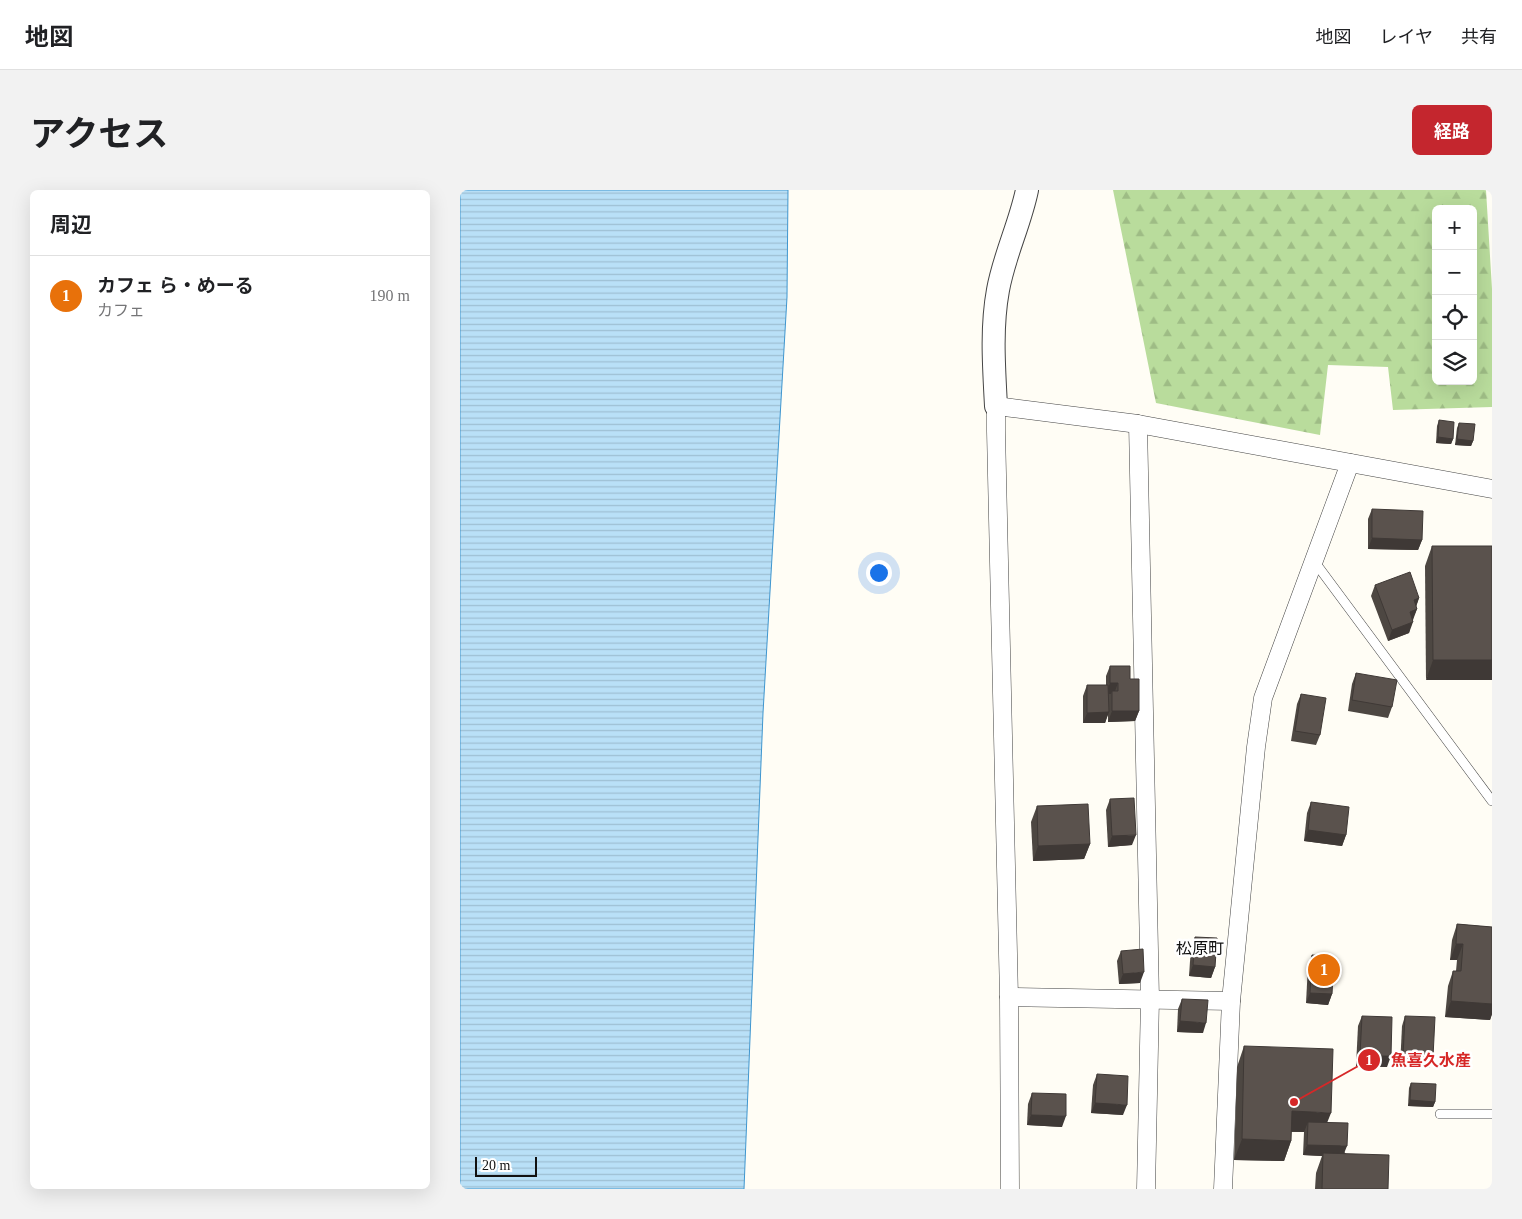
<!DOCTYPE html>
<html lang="ja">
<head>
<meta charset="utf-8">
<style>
  body { margin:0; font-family:"Times New Roman","Noto Sans JP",serif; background:#f2f2f2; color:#202124 }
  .controls { position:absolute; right:15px; top:15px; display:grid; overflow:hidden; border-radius:8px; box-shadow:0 5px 20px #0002 }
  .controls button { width:45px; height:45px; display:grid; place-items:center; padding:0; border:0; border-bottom:1px solid #e0e0e0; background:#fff; color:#202124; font:25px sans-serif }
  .scale { position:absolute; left:15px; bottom:12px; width:62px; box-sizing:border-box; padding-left:5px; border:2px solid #111; border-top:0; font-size:14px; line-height:18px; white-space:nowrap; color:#111; -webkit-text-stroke:4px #fff; paint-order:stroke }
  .you { position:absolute; left:418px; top:382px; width:18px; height:18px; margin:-12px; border:4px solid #fff; border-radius:50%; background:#1a73e8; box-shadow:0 0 0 8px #1a73e833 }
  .badge { display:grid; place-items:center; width:32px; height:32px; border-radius:50%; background:#c4262e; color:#fff; font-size:16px; font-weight:700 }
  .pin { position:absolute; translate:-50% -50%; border:2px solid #fff; box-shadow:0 1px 5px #0006 }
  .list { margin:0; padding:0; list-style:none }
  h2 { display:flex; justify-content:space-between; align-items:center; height:65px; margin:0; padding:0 20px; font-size:21px }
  h2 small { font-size:16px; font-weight:400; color:#757577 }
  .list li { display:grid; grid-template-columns:32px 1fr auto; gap:15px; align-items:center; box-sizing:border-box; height:80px; padding:0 20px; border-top:1px solid #e0e0e0 }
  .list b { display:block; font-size:19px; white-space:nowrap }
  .list p { margin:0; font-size:16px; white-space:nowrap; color:#757577 }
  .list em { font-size:16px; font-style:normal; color:#757577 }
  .icon { flex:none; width:28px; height:28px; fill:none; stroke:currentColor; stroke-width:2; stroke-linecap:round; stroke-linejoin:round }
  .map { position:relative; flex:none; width:1032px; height:999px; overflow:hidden; border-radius:8px }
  header { display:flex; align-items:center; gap:30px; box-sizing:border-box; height:70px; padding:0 25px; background:#fff; border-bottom:1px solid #e0e0e0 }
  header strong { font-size:24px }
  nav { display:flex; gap:28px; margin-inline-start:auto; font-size:18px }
  .intro { display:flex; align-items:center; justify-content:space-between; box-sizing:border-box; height:120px; padding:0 30px }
  h1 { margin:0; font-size:35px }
  .button { padding:12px 22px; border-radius:8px; background:#c4262e; color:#fff; font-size:18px; font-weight:700 }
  main { display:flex; gap:30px; padding:0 30px }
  aside { flex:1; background:#fff; border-radius:8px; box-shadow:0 5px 20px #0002 }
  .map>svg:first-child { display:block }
  .forest { fill:url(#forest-firs); fill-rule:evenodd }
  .water { fill:url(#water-rules); stroke:#3f96cf }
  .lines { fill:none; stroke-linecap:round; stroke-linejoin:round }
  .service-casing { stroke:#444; stroke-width:10 }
  .minor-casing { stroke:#444; stroke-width:19 }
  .tertiary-casing { stroke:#444; stroke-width:24 }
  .service { stroke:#fff; stroke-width:9 }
  .minor { stroke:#fff; stroke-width:18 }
  .tertiary { stroke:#fff; stroke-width:22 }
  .wall { fill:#4d4742 }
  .shaded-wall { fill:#3f3936 }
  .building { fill:#5a524d; stroke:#3f3936 }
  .labels { text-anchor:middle; stroke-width:5; stroke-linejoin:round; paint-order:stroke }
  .neighbourhood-label { font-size:16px; fill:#111; stroke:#fff }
  .leader { fill:none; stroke:#d62828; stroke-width:2 }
  .callout-dot { fill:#d62828; stroke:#fff; stroke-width:2 }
  .mark-label { font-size:15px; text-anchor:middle; font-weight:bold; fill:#fff }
  .callout-label { font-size:16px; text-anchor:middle; font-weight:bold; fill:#d62828; stroke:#fff; stroke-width:5; stroke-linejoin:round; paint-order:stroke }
</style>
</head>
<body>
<header>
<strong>地図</strong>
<nav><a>地図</a><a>レイヤ</a><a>共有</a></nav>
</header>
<div class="intro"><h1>アクセス</h1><a class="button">経路</a></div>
<main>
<aside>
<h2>周辺<small></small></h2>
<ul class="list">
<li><span class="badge" style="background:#e8710a">1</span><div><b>カフェ ら・めーる</b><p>カフェ</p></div><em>190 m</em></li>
</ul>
</aside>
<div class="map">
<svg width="1032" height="999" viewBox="0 0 1032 999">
  <defs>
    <pattern id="forest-firs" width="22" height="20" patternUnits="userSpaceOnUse" patternTransform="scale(1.25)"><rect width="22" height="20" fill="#b9dc9c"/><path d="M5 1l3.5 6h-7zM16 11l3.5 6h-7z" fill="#9ebc85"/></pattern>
    <pattern id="water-rules" width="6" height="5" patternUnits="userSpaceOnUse" patternTransform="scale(1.25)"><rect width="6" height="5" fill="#b9e0f7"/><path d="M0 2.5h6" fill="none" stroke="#9ebfd3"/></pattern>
  </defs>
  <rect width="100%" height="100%" fill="#fffdf5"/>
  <path class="forest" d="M653 0H1026L1032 99V217L933 220 928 177 868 175 860 245 696 213ZM976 19H1013V191H976Z"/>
  <polygon class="water" points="0,0 328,0 327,107 303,523 284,999 0,999"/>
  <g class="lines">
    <defs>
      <g id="service">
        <polyline points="854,371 1032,611"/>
        <polyline points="980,924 1032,924"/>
      </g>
      <g id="minor">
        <polyline points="678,234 690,809 686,999"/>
        <polyline points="549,807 771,811"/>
        <polyline points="550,999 549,807 536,241 536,216 678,234 1032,299"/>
        <polyline points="763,999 771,811 796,557 803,508 890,273"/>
      </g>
      <path id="tertiary" d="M536 216C534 178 531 138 538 100 544 66 560 34 567 0"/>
    </defs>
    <use href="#service" class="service-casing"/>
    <use href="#minor" class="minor-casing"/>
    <use href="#tertiary" class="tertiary-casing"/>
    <use href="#service" class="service"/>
    <use href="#minor" class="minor"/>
    <use href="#tertiary" class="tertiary"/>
  </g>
  <g class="wall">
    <polygon points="979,230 993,249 991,254 976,253 977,236"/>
    <polygon points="999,233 1013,251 1011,256 995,255 997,238"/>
    <polygon points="912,319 962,350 958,360 908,359 908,329"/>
    <polygon points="972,356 1032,356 966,490 965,376"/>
    <polygon points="915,395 959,408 956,417 957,419 952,430 949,443 928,451 911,406"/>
    <polygon points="650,476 670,489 679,521 675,531 648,532 648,524 645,533 623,533 623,506 627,495 646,495 646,486"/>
    <polygon points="896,483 932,517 928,528 888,521 892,494"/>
    <polygon points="841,504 860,545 856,555 831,551 837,514"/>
    <polygon points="650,609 672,655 648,657 646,620"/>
    <polygon points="851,612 886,645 882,656 844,651 847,623"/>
    <polygon points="577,616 630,654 624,669 573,671 571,632"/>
    <polygon points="997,734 1032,737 1032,824 1030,830 985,827 988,796 993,781 996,781 997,770 990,770 992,750"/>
    <polygon points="735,747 755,777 751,788 729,786 731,757"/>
    <polygon points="661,761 680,793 659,794 657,771"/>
    <polygon points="852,765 872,804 868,815 846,813 848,775"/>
    <polygon points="722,809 743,843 717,842 718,819"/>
    <polygon points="902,826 927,877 896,876 898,836"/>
    <polygon points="945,826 973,867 969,878 940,877 942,836"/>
    <polygon points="784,856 867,932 885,963 928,999 855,999 856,983 862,966 843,965 844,942 831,942 831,951 824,971 774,970 777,877"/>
    <polygon points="637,884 663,925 631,923 633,895"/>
    <polygon points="951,893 975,912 973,917 948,916 949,898"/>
    <polygon points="572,903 602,937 567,935 568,914"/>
  </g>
  <g class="shaded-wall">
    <polygon points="978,247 993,249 991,254 976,253"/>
    <polygon points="997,249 1013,251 1011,256 995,255"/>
    <polygon points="912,348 962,350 958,360 908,359"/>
    <polygon points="959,408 955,419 954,410"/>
    <polygon points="957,419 953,430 946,433 950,422"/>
    <polygon points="953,432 949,443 928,451 932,440"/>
    <polygon points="973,470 1032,470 1032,490 966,490"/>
    <polygon points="650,493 658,493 654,504 652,501 651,504 646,504"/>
    <polygon points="652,521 679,521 675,531 648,532"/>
    <polygon points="649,522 645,533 623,533 627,523"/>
    <polygon points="848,640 886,645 882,656 844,651"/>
    <polygon points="676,645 672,655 648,657 652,646"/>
    <polygon points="630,654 624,669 573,671 578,656"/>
    <polygon points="996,754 1003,754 997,770 990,770"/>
    <polygon points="733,775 755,777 751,788 729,786"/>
    <polygon points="684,782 680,793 659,794 663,784"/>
    <polygon points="850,803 872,804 868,815 846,813"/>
    <polygon points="991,811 1032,814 1032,824 1030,830 985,827"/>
    <polygon points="720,831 746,833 743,843 717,842"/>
    <polygon points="900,865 931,866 927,877 896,876"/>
    <polygon points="943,866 973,867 969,878 940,877"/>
    <polygon points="950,910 975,912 973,917 948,916"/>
    <polygon points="635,913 667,915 663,925 631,923"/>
    <polygon points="832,921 871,923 863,943 848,932 844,942 824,941"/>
    <polygon points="571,925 606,926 602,937 567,935"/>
    <polygon points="782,949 831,951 824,971 774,970"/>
    <polygon points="847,955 887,956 883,966 863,963 862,966 843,965"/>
  </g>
  <g class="building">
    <polygon points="979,230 994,232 993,249 978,247"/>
    <polygon points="999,233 1015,234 1013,251 997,249"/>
    <polygon points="912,319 963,321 962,350 912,348"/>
    <polygon points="972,356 1032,356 1032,470 973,470"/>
    <polygon points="950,382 959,408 954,410 957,419 950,422 953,432 932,440 915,395"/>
    <polygon points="650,476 670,476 670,489 679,489 679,521 652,521 652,501 658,501 658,493 650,493"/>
    <polygon points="896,483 937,490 932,517 892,510"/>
    <polygon points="627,495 648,495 649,522 627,523"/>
    <polygon points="841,504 866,508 860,545 835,541"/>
    <polygon points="674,608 676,645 652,646 650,609"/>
    <polygon points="851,612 889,617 886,645 848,640"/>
    <polygon points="628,614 630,654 578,656 577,616"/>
    <polygon points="997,734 1032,737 1032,814 991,811 993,781 1001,781 1003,754 996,754"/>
    <polygon points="735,747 757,748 755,777 733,775"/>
    <polygon points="683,759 684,782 663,784 661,761"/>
    <polygon points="852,765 874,766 872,804 850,803"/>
    <polygon points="722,809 748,810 746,833 720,831"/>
    <polygon points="902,826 932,827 931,866 900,865"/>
    <polygon points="945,826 975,827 973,867 943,866"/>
    <polygon points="784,856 873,859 871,923 832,921 831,951 782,949"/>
    <polygon points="637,884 668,886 667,915 635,913"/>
    <polygon points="951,893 976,894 975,912 950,910"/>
    <polygon points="572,903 606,904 606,926 571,925"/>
    <polygon points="848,932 888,933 887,956 847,955"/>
    <polygon points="863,963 929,965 928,999 862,999"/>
  </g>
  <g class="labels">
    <g class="neighbourhood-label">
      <text x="740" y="764">松原町</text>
    </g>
  </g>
  <path class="leader" d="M834 912L909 870"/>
  <g class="callout-dot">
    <circle cx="834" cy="912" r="5"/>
    <circle cx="909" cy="870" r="12"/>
  </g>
  <g class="mark-label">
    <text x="909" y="875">1</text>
  </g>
  <g class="callout-label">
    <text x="971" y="876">魚喜久水産</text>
  </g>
</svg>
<div class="controls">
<button>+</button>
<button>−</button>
<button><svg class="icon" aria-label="locate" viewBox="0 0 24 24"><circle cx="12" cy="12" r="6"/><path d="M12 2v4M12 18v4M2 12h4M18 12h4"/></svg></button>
<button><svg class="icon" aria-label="layers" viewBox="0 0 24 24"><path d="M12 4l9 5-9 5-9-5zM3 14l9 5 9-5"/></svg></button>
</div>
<div class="scale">20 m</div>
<div class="you"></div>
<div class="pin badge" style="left:864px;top:780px;background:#e8710a">1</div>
</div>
</main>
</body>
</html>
